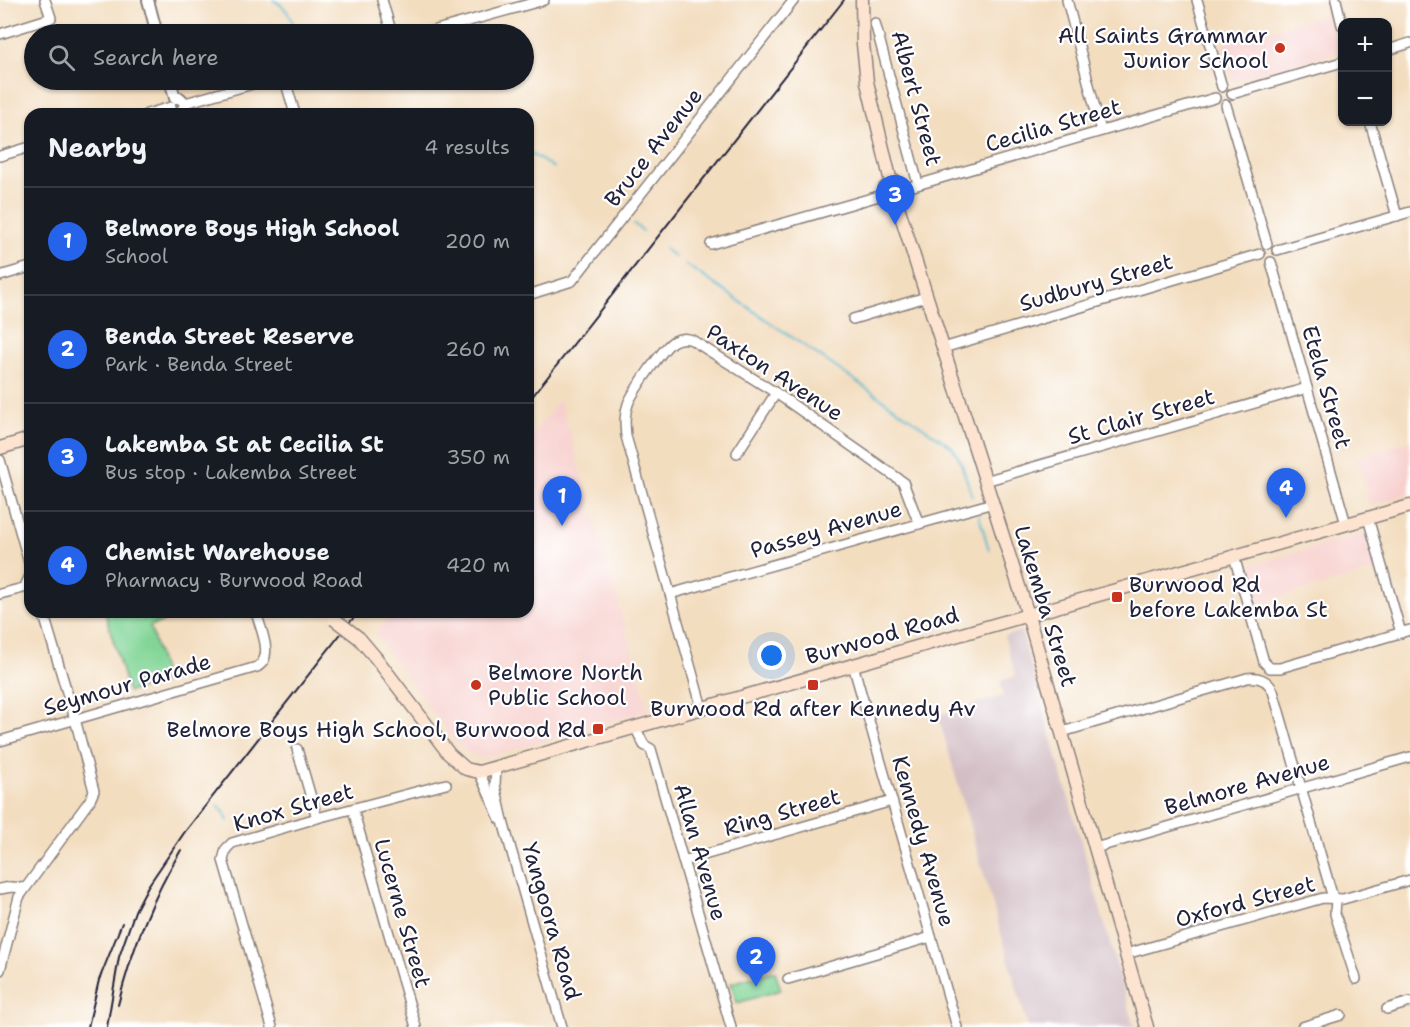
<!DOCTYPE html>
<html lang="en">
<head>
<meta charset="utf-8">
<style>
  body { margin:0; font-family:"Shantell Sans",sans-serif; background:#242831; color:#f1f3f6 }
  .controls { position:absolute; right:18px; top:18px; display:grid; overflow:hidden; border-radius:12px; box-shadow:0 2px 4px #0004 }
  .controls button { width:54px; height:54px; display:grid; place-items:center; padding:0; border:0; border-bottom:2px solid #363941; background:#171b24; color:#f1f3f6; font:30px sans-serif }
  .you { position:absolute; left:772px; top:656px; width:21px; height:21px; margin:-15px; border:4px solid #fff; border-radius:50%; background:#1a73e8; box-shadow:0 0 0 9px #1a73e833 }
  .badge { display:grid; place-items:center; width:39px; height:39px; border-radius:50%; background:#2563eb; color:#fff; font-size:20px; font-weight:700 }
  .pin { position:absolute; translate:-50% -50px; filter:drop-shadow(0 2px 3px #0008) }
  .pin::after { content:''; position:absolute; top:32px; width:21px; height:18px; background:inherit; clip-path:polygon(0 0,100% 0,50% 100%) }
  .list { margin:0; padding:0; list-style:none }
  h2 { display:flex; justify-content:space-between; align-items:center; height:78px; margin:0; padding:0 24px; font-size:26px }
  h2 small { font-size:20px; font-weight:400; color:#9ea1a6 }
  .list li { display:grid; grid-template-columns:39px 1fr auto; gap:18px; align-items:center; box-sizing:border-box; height:108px; padding:0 24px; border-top:2px solid #363941 }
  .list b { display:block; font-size:22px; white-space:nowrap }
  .list p { margin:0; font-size:20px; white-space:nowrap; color:#9ea1a6 }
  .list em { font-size:20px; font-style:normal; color:#9ea1a6 }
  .icon { flex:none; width:33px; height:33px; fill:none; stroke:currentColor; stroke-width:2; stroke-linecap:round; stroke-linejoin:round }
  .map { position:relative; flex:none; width:1410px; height:1027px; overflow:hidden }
  .search { position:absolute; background:#171b24; box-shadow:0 2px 4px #0004; left:24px; top:24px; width:510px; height:66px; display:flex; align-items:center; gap:15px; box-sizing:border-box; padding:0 21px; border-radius:33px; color:#9ea1a6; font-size:22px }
  .panel { position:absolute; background:#171b24; box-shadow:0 2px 4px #0004; left:24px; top:108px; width:510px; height:510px; border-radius:18px }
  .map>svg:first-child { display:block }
  .built { fill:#f7d0ce }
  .industrial { fill:#d2bec4 }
  .green { fill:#82d597; stroke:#527c69; stroke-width:1.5 }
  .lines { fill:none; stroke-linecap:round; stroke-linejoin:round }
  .stream { stroke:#50b6ce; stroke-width:2 }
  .minor-casing { stroke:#8a807d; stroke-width:12 }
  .tertiary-casing { stroke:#8a807d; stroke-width:14 }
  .secondary-casing { stroke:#8a807d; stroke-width:15 }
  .minor { stroke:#fff; stroke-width:9 }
  .tertiary { stroke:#fff; stroke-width:10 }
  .secondary { stroke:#fde4d0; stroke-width:12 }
  .rail { stroke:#22223b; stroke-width:2 }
  .secondary-bridge-casing { stroke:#8a807d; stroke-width:15; stroke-linecap:butt }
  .secondary-bridge { stroke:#fde4d0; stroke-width:12 }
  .poi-dot { fill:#c8321e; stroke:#fff; stroke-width:2 }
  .labels { text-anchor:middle; stroke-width:4.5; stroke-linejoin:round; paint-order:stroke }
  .poi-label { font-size:22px; fill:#22223b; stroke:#fff; text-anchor:end }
  .street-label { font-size:22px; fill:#22223b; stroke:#fff }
</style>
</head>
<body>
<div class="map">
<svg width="1410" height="1027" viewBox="0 0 1410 1027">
  <rect width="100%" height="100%" fill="#fff"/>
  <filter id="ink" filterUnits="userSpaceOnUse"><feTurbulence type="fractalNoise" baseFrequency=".0167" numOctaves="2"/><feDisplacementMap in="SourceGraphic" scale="12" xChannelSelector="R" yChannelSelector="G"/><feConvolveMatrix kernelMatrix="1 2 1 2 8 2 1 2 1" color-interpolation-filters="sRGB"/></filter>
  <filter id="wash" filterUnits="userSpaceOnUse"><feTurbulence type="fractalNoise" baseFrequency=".008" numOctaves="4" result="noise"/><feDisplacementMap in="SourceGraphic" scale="24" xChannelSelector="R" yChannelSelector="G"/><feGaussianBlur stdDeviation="1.35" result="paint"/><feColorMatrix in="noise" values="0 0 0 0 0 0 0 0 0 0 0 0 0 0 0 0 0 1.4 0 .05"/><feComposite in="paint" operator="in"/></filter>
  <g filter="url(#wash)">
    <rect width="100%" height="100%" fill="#f3ddbf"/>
    <g class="built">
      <polygon points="1327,14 1338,52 1233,81 1222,43"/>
      <polygon points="560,399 649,711 484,758 479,757 466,751 451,736 375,634 393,612 528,612 528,441"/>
      <polygon points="1410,441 1410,494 1370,505 1357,457"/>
      <polygon points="1366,533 1376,570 1255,604 1245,567"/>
    </g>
    <polygon class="industrial" points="1021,631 1134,1027 1028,1027 938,715 1004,696 1000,681 1016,676 1004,636"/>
    <g class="green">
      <polygon points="105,612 162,612 165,621 150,626 166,681 128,692"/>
      <polygon points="775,971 781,990 737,1003 731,983"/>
    </g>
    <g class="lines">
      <g class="stream">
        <path d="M273 0C288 7 292 20 297 34"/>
        <polyline points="528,152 554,168"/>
        <polyline points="634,224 643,231"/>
        <polyline points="664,248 675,257"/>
        <polyline points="685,264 952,447 960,460 972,496"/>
        <polyline points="979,516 989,550"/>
        <polyline points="218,806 224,812 228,821"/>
      </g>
    </g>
  </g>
  <g filter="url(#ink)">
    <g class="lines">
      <defs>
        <g id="minor">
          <polyline points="382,0 392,34"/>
          <polyline points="1067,0 1101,131"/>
          <polyline points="1197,0 1222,87"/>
          <polyline points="1336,0 1342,25"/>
          <polyline points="875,23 918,184"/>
          <polyline points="0,34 51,18 45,0"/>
          <polyline points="422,34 544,0"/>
          <polyline points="1388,50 1410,43"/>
          <polyline points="285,80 295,114"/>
          <polyline points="1232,94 1342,62"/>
          <polyline points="185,103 267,80"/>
          <polyline points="1226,105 1267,244"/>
          <polyline points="147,114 171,107"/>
          <polyline points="1370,122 1397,216"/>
          <polyline points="0,156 30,147"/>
          <polyline points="903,189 1215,98"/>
          <polyline points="711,244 886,194"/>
          <polyline points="1277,250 1410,212"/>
          <polyline points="1271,262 1346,524"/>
          <polyline points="0,276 30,267"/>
          <polyline points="528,295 572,281 794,0"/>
          <polyline points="853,319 926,297"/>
          <polyline points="943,348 1260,254"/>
          <polyline points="737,453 776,393"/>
          <polyline points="0,460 30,566"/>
          <polyline points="985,481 1307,388"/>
          <polyline points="1368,518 1401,633"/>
          <polyline points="1234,556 1264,662 1270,668 1280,668 1410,630"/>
          <polyline points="30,576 26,584 30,591"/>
          <polyline points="0,594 27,587"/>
          <polyline points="670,594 993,503"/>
          <polyline points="853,665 957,1027"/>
          <path d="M702 708 626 436C625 425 624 415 628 404 632 393 665 345 674 341 680 338 687 338 692 340L776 393 903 482 919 524"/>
          <polyline points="635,727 644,745 651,749 731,1027"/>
          <path d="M1062 732 1247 678C1258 676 1268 680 1273 691L1333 898"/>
          <path d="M0 741 257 667C275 657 260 628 256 612"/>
          <polyline points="297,749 317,818"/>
          <polyline points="496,767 495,785 504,825 562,1027"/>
          <polyline points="479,772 500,819"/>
          <polyline points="353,810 416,1027"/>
          <polyline points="1095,848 1410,757"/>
          <polyline points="683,861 892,801"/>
          <polyline points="0,889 11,887 25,888"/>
          <polyline points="1336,899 1335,914 1356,979"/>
          <polyline points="1126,954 1323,898 1343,899 1410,880"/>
          <polyline points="0,970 19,897 90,800 94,791 75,719 43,612"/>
          <polyline points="788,979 931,937"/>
          <polyline points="1387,1009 1410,1002"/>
          <polyline points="272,1027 223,860 226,849 232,843 317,818 446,784"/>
          <polyline points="1302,1027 1341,1015"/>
        </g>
        <g id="tertiary">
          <polyline points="148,0 157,34"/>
          <polyline points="170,80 175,98"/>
          <polyline points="175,98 180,98 185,103 184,108 180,112"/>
        </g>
        <g id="secondary">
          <polyline points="862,0 863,44 867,82 891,182"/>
          <polyline points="891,182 897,182 903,189 900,197 896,200"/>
          <polyline points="891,182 885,188 886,194 889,199 896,200"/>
          <polyline points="896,200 1024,602 1147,1027"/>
          <polyline points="0,448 30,439"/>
          <polyline points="359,638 376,658 449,754 466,769 479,772 1410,506"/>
        </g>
      </defs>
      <use href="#minor" class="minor-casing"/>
      <use href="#tertiary" class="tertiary-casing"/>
      <use href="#secondary" class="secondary-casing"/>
      <use href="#minor" class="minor"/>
      <use href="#tertiary" class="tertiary"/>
      <use href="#secondary" class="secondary"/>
      <g class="rail">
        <polyline points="528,402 844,0"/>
        <path d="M118 1005C132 948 151 900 181 850"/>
        <polyline points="88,1027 99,980 122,923"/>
        <polyline points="107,1027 119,957 135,911 148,886 184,833 358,612"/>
      </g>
      <defs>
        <polyline id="secondary-bridge" points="334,619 359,638"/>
      </defs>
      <use href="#secondary-bridge" class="secondary-bridge-casing"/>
      <use href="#secondary-bridge" class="secondary-bridge"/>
    </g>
  </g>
  <g class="poi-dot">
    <circle cx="1280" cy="48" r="6"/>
    <rect x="1111" y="591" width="12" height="12" rx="3"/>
    <circle cx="476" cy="685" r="6"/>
    <rect x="807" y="679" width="12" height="12" rx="3"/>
    <rect x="592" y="723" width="12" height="12" rx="3"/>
  </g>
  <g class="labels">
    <g class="poi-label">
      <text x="1268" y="43">All Saints Grammar<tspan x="1268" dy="25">Junior School</tspan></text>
      <text x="1129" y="592" text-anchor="start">Burwood Rd<tspan x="1129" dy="25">before Lakemba St</tspan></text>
      <text x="488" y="680" text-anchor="start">Belmore North<tspan x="488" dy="25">Public School</tspan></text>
      <text x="813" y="716" text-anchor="middle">Burwood Rd after Kennedy Av</text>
      <text x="586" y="737">Belmore Boys High School, Burwood Rd</text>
    </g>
    <g class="street-label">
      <text transform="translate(917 98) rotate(75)" y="8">Albert Street</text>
      <text transform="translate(1053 125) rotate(-16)" y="8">Cecilia Street</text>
      <text transform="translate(653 147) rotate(-52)" y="8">Bruce Avenue</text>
      <text transform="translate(1096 282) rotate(-16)" y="8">Sudbury Street</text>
      <text transform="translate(775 372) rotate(33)" y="8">Paxton Avenue</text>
      <text transform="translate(1327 387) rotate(74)" y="8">Etela Street</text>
      <text transform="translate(1141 416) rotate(-16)" y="8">St Clair Street</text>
      <text transform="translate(826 529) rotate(-16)" y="8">Passey Avenue</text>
      <text transform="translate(1046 606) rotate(73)" y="8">Lakemba Street</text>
      <text transform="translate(882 635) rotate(-16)" y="8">Burwood Road</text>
      <text transform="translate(127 684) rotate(-16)" y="8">Seymour Parade</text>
      <text transform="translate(1247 784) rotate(-16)" y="8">Belmore Avenue</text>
      <text transform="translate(293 807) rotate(-16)" y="8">Knox Street</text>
      <text transform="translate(782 812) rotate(-16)" y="8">Ring Street</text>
      <text transform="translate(924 841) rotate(74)" y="8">Kennedy Avenue</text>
      <text transform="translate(701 852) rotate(74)" y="8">Allan Avenue</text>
      <text transform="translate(1245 901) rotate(-15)" y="8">Oxford Street</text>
      <text transform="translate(403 913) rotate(74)" y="8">Lucerne Street</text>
      <text transform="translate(552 921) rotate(74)" y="8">Yangoora Road</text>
    </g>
  </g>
</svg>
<div class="controls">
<button>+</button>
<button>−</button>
</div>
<div class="you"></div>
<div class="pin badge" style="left:562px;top:526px">1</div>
<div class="pin badge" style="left:756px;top:987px">2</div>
<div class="pin badge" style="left:895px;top:225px">3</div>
<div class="pin badge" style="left:1286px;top:518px">4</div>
<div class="search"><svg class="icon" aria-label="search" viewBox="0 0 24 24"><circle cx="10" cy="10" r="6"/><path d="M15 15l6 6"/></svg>Search here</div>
<section class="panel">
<h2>Nearby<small>4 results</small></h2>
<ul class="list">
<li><span class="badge">1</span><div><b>Belmore Boys High School</b><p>School</p></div><em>200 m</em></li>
<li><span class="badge">2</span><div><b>Benda Street Reserve</b><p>Park · Benda Street</p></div><em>260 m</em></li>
<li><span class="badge">3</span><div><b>Lakemba St at Cecilia St</b><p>Bus stop · Lakemba Street</p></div><em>350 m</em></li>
<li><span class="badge">4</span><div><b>Chemist Warehouse</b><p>Pharmacy · Burwood Road</p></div><em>420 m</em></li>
</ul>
</section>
</div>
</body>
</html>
